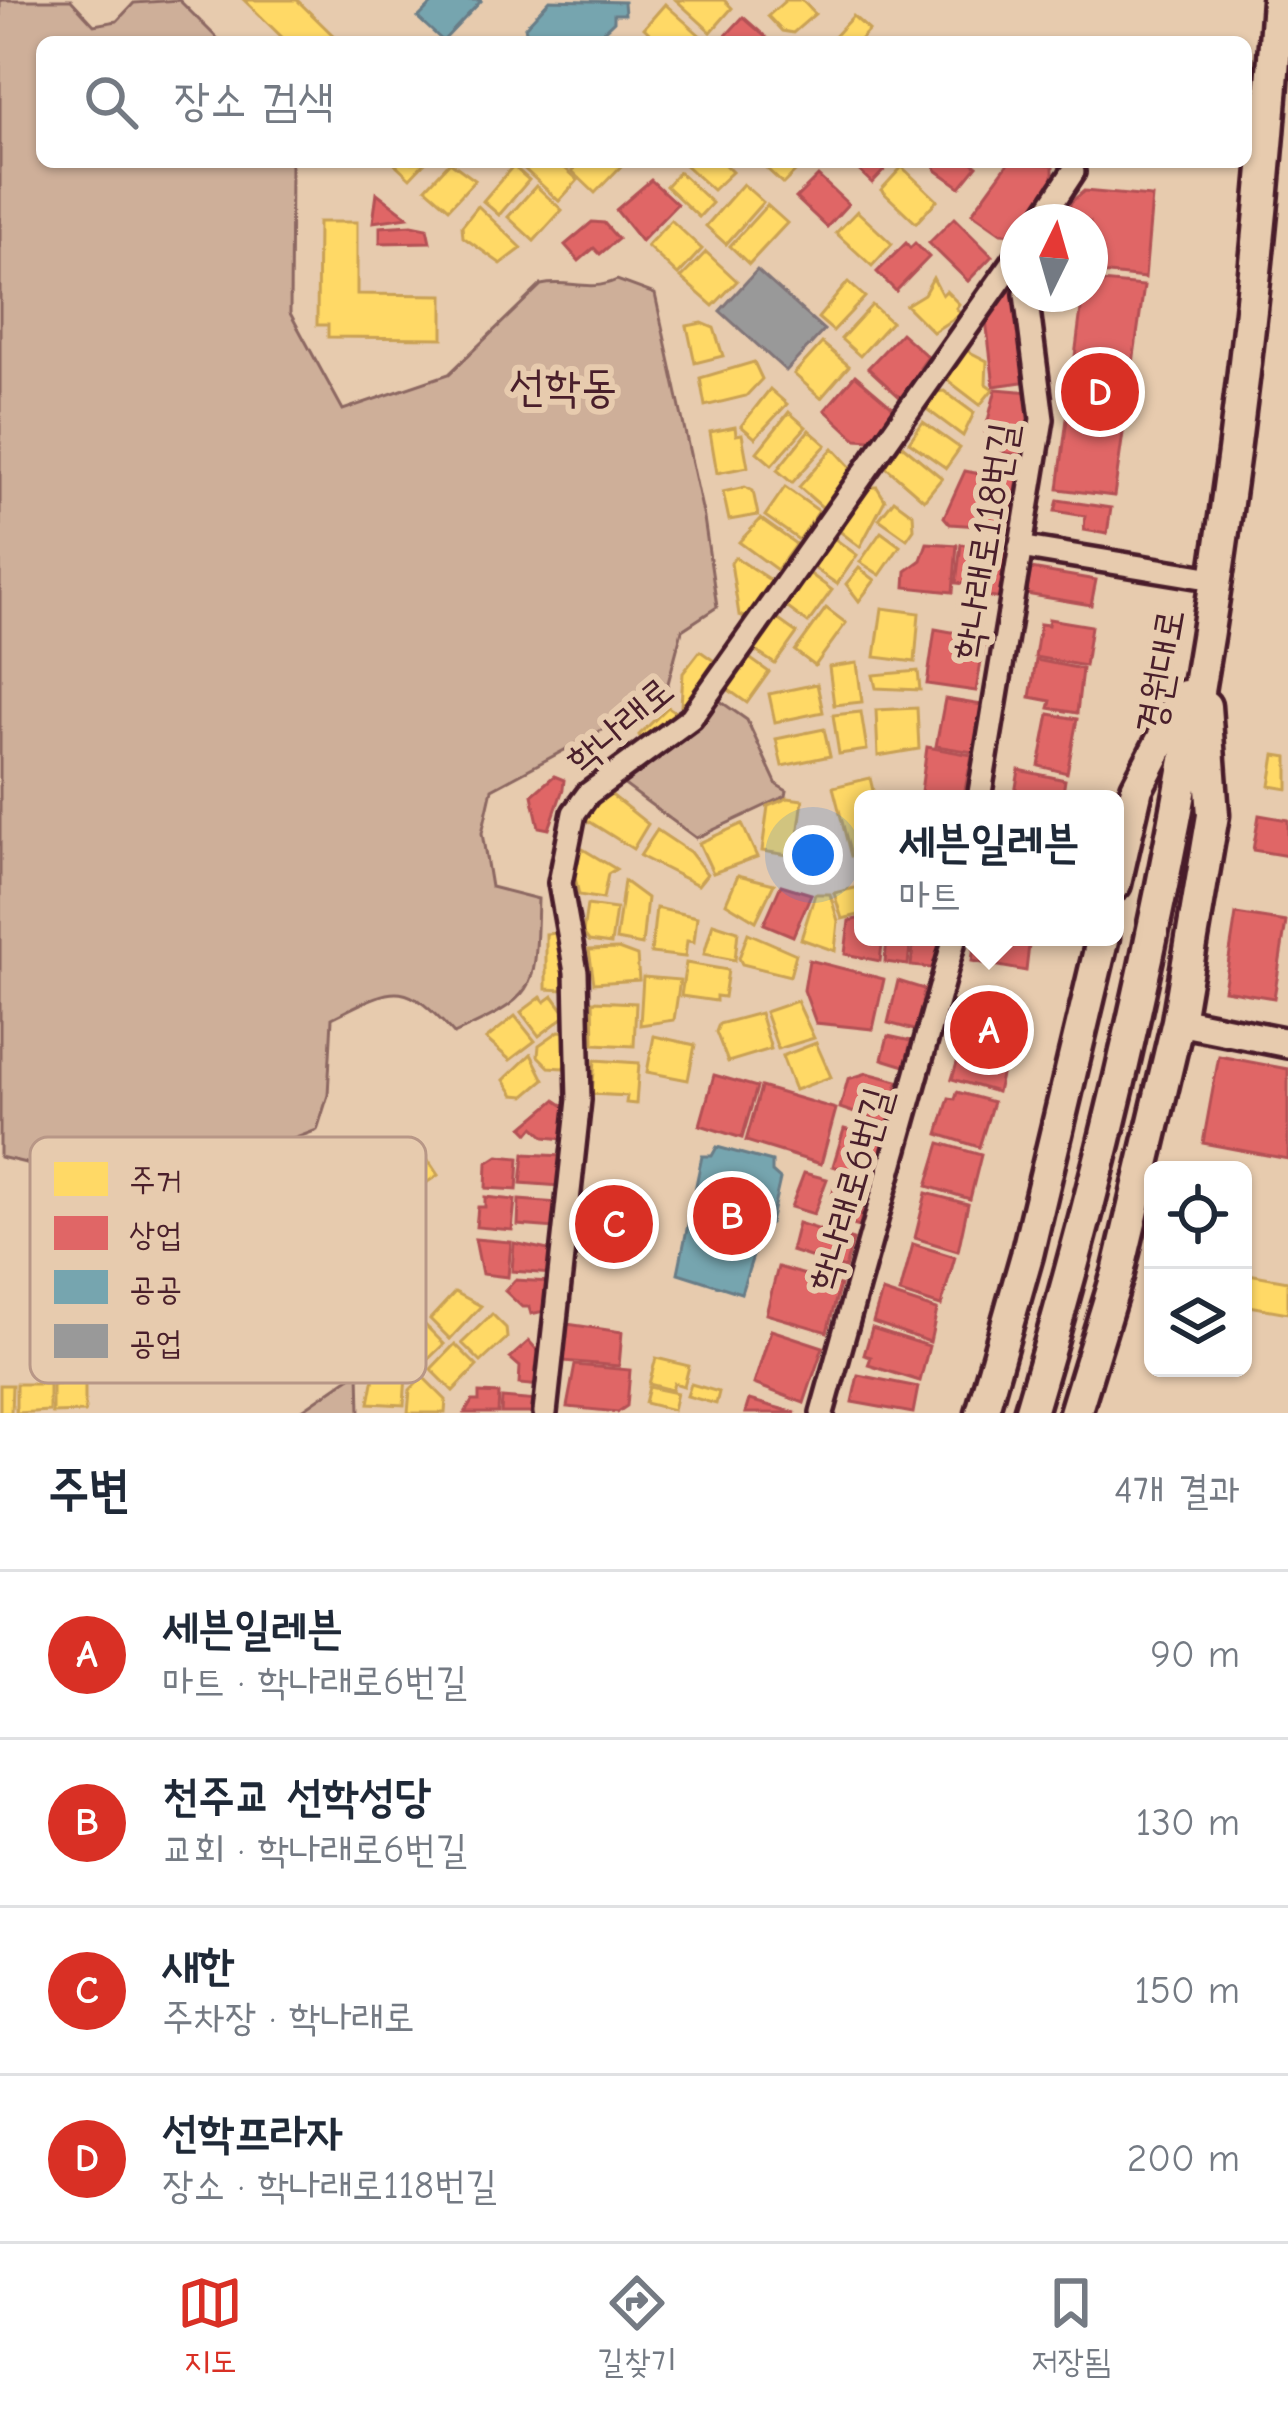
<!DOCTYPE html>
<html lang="ko">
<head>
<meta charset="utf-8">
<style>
  body { margin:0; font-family:"Comic Neue","Poor Story",sans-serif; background:#f2f2f3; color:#1f2937 }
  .controls { position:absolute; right:36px; bottom:36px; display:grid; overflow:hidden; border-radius:18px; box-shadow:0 3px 9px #0004 }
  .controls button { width:108px; height:108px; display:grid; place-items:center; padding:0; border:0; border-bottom:3px solid #e0e1e3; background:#fff; color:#1f2937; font:60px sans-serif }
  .compass { position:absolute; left:1000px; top:204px; width:108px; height:108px; border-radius:50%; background:#fff; box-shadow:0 3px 9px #0004; rotate:5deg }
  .you { position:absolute; left:813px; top:855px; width:42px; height:42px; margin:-30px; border:9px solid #fff; border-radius:50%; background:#1a73e8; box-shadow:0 0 0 18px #1a73e833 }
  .badge { display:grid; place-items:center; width:78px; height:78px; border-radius:50%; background:#d93025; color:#fff; font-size:39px; font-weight:700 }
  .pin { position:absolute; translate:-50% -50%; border:6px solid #fff; box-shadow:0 3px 12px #0006 }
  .popup { position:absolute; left:854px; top:790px; width:270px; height:156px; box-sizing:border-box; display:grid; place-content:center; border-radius:18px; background:#fff; filter:drop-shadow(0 3px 9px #0005); font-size:39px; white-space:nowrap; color:#747a83 }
  .popup b { font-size:45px; color:#1f2937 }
  .popup::after { content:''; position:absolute; left:50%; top:100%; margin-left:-24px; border:24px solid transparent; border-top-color:#fff }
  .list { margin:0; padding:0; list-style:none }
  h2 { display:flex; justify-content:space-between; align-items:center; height:156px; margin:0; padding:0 48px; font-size:51px }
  h2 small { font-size:39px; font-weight:400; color:#747a83 }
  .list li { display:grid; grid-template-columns:78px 1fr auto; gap:36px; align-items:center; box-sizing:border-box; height:168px; padding:0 48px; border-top:3px solid #e0e1e3 }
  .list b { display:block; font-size:45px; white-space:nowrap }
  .list p { margin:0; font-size:39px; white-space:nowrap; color:#747a83 }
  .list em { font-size:39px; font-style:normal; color:#747a83 }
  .icon { flex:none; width:66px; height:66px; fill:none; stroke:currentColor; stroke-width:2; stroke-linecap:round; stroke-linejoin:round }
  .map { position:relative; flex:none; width:1288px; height:1413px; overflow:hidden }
  .search { position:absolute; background:#fff; box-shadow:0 3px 9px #0004; left:36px; right:36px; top:36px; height:132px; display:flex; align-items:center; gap:30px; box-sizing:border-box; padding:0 42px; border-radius:18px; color:#747a83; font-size:45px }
  .sheet { height:828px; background:#fff }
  nav { display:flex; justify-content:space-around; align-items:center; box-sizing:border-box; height:168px; border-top:3px solid #e0e1e3; background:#fff; font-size:33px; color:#747a83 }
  nav a { display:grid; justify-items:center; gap:6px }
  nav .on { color:#d93025 }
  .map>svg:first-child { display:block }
  .green { fill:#ceaf99; stroke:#8c6762; stroke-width:3 }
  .homes { fill:#ffd966; stroke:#c9a154; stroke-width:3 }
  .shops { fill:#e06666; stroke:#b35154; stroke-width:3 }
  .public { fill:#76a5af; stroke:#697d87; stroke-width:3 }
  .industry { fill:#999; stroke:#817478; stroke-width:3 }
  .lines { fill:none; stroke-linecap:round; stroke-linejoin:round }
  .minor-casing { stroke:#4a1f2b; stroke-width:30 }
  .tertiary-casing { stroke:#4a1f2b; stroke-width:36 }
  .secondary-casing { stroke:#4a1f2b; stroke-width:39 }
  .minor { stroke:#e7cbae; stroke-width:21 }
  .tertiary { stroke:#e7cbae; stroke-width:27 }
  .secondary { stroke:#e7cbae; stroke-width:30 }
  .labels { text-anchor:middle; stroke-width:12; stroke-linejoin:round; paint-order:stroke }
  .street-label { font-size:39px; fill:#4a1f2b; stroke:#e7cbae }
  .quarter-label { font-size:45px; fill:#4a1f2b; stroke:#e7cbae }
  .key { fill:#e7cbae; stroke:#b89787; stroke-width:3 }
  .key-label { font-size:33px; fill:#4a1f2b }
</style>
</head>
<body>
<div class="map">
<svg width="1288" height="1413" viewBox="0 0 1288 1413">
  <rect width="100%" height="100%" fill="#e7cbae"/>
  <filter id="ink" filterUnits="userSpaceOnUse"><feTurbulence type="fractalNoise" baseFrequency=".00833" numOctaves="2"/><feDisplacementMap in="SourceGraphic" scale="24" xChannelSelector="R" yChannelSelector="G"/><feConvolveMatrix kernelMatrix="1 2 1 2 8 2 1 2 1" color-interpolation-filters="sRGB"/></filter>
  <g filter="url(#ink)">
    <g class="green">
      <path d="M0 0H71L94 25 117 21 134 3 179 0 221 42H42V162H291L290 313 343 410 449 374 541 285C570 279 588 293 617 280L655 294 704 518 717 607 682 630 667 687 609 726 492 789 482 833 491 887 538 899C535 990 540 995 454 1034 403 978 396 986 332 1018L328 1095 317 1130 236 1161 220 1204 269 1258 273 1302 288 1330 280 1355 254 1370C194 1359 174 1287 116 1267 91 1183 86 1176 0 1157Z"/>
      <polygon points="710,694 747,720 777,785 787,791 786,796 696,838 615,778"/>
      <polygon points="359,1371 360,1413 298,1413"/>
    </g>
    <g class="homes">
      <polygon points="244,0 297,0 340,42 287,42"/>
      <polygon points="676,0 724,0 732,8 711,32"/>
      <polygon points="786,0 802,0 815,14 793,33 782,31 768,16"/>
      <polygon points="665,4 703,38 699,42 659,42 644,28"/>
      <polygon points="853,16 869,30 858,42 829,42"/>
      <polygon points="393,162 425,162 410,178"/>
      <polygon points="450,162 475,180 449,208 426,188"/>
      <polygon points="558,162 578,180 559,201 518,163"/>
      <polygon points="580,162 625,162 595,193 572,171"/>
      <polygon points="682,162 722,162 732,172 713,190"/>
      <polygon points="768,162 805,162 783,184 764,166"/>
      <polygon points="513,166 529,180 499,215 483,201"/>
      <polygon points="902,167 937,200 916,223 881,190"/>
      <polygon points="679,172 712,203 699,217 666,186"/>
      <polygon points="743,184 763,202 726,244 706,226"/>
      <polygon points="536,186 562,210 534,241 508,217"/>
      <polygon points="767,205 787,223 749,264 730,246"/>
      <polygon points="478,206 522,248 501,264 463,237 462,226"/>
      <polygon points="857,211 892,244 872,266 836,233"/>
      <polygon points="671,220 702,249 678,275 647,246"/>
      <polygon points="318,222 357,222 357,294 443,295 443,338 328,337 328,325 317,325"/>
      <polygon points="706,252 737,281 713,306 681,278"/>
      <polygon points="933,278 942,295 946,291 959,304 956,308 961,314 933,332 906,305 924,294"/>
      <polygon points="848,282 865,297 833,331 818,318"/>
      <polygon points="872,305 891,322 860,356 841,339"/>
      <polygon points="702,323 714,328 723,356 695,363 687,326"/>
      <polygon points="822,343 849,366 821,398 794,374"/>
      <polygon points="962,348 987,361 986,384 993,389 980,405 946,379"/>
      <polygon points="754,362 762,379 746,396 705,406 700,378"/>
      <polygon points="770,389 787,404 755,438 741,426"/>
      <polygon points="944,391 974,413 963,436 925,408 936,392"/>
      <polygon points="789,412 806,427 772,465 757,452"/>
      <polygon points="923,422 960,448 946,468 909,442"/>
      <polygon points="735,427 736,435 742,434 748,467 717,473 710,432"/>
      <polygon points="809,430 826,445 792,483 777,470"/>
      <polygon points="896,440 942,478 924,500 886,467"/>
      <polygon points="833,448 853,470 831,505 822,507 799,487"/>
      <polygon points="745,487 753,491 758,515 729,520 723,492"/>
      <polygon points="785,487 819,511 799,540 765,516"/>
      <polygon points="867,487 877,487 885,500 860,547 838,530"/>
      <polygon points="894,500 913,514 914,529 907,539 879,519"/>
      <polygon points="761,519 796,544 777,570 739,542"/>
      <polygon points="881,532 900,546 880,575 860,562"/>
      <polygon points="831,536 857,555 837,584 811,566"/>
      <polygon points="735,557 773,582 747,618 739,615 731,563"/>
      <polygon points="859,568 875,580 859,601 846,584"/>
      <polygon points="805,570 832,590 808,623 781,603"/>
      <polygon points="826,608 846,623 815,666 795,651"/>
      <polygon points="882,608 919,613 915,662 875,657"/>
      <polygon points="773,616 797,633 775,664 751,648"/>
      <polygon points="700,651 720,665 689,709 681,706 683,673"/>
      <polygon points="745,655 769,672 747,703 723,686"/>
      <polygon points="857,663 862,702 834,705 829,667"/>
      <polygon points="918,671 920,690 876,688 873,675"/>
      <polygon points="817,684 823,712 775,722 769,694"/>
      <polygon points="668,707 680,715 646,747 639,735"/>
      <polygon points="917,708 919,749 878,756 876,710"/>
      <polygon points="861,712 867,750 839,754 833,715"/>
      <polygon points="824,729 830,756 782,766 776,739"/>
      <polygon points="1275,755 1288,757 1288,789 1270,786"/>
      <polygon points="870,778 875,799 863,799 863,853 851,856 833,787"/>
      <polygon points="604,789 648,824 633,849 579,815"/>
      <polygon points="788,798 803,800 795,856 762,851 768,806"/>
      <polygon points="742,824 757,857 713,873 699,843"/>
      <polygon points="657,830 690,852 707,874 698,885 640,856"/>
      <polygon points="576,845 616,869 608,874 603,899 579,895 570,855"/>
      <polygon points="738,875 774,884 756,921 726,903"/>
      <polygon points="624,881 647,898 642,945 616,940"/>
      <polygon points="863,886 863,914 842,919 834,893"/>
      <polygon points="815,894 830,894 838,921 835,951 801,939"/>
      <polygon points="587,905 616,909 611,944 589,941 583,933"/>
      <polygon points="656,908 697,917 694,942 687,941 685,957 651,953"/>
      <polygon points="713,923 738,931 735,960 704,954"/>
      <polygon points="559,933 565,990 546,989 546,934"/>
      <polygon points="748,933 796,954 790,976 742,964 739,958"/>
      <polygon points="618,949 637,956 639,980 594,983 589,950"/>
      <polygon points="686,963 728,970 724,997 716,996 716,1001 681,996"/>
      <polygon points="643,977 680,980 674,1020 640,1025"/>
      <polygon points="553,996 567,1015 539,1036 521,1012 541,997 545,1002"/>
      <polygon points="593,1001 636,1003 634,1046 594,1044"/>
      <polygon points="797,1001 814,1038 778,1049 765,1012"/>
      <polygon points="760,1013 771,1049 728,1062 716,1032 719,1024"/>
      <polygon points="515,1016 535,1041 510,1060 486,1039"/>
      <polygon points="559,1031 571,1032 569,1061 563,1068 549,1067 538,1056 539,1045"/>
      <polygon points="654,1036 695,1045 688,1080 647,1072"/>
      <polygon points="816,1043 831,1077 795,1090 782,1056"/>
      <polygon points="531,1054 544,1080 525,1096 514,1095 504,1080"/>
      <polygon points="595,1060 639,1063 636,1104 626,1103 627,1096 592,1094"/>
      <polygon points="422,1151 438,1175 408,1195 392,1170"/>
      <polygon points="1243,1273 1288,1281 1288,1313 1243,1305"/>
      <polygon points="455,1292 481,1306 450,1339 430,1319"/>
      <polygon points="492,1314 506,1328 507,1338 481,1362 462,1343"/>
      <polygon points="424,1324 444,1344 416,1371 396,1351"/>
      <polygon points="455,1344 477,1366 453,1391 431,1369"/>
      <polygon points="385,1358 406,1375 404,1405 369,1403 375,1372"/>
      <polygon points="656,1358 689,1366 684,1386 674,1383 672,1390 649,1384"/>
      <polygon points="423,1377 446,1400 445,1413 408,1413 410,1390"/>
      <polygon points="16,1384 49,1384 49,1411 16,1413"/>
      <polygon points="52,1384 85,1384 85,1412 52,1413"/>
      <polygon points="691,1384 719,1392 716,1404 687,1396"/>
      <polygon points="0,1385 12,1385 11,1413 0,1413"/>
      <polygon points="649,1387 677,1393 673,1410 645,1403"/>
    </g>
    <g class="shops">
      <polygon points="743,17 768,39 768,42 720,42"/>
      <polygon points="850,162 892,162 872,183"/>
      <polygon points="934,162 972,162 977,166 960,187 936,170"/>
      <polygon points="1009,162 1053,165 1053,181 1024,222 1018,222 1016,234 1001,233 972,213"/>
      <polygon points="818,176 848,204 827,227 796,198"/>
      <polygon points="651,180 677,204 641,241 616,210"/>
      <polygon points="1084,191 1152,197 1145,278 1090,272 1090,222 1065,222 1071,202"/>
      <polygon points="377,193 408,217 373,222"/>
      <polygon points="954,218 992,256 968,281 929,243"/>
      <polygon points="592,222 604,223 618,239 600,254 594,248 579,261 565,245"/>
      <polygon points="412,225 427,228 430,242 380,243 380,227"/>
      <polygon points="906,243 910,248 915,243 929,257 896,291 877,272"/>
      <polygon points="1090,281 1144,286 1114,496 1058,489 1083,294 1090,294"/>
      <polygon points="1013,291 1029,381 994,386 985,311 999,294"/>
      <polygon points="901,333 928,357 920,368 925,374 903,400 868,368"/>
      <polygon points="855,375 895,409 871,440 856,439 825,410"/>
      <polygon points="996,389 1030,392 1026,456 1005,453 985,432"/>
      <polygon points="996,469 1021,473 1017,495 992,491"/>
      <polygon points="965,471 985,475 985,497 1016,499 1008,528 950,524 944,517"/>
      <polygon points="1058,500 1111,508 1107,534 1084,530 1085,516 1055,511"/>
      <polygon points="927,543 957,545 953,592 905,587 906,571 921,560"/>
      <polygon points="961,544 1005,554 1002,599 976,595 975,585 956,583"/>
      <polygon points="1031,569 1096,580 1091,605 1026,594"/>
      <polygon points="1049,619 1091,626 1085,666 1035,657 1040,624 1048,625"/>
      <polygon points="935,629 985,638 976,691 927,684"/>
      <polygon points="1036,660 1082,669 1077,713 1049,708 1051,701 1030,697"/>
      <polygon points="945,699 982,705 973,752 936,746"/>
      <polygon points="1049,714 1077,719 1067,773 1039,766"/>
      <polygon points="927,747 972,755 963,799 920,799"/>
      <polygon points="1019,770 1065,780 1062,799 1014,799"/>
      <polygon points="554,776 564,780 563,789 549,829 539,827 532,795"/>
      <polygon points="1259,815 1288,820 1288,856 1253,850"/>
      <polygon points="781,885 811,894 793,936 764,924"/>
      <polygon points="1236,914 1286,922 1274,998 1224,990"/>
      <polygon points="861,918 863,937 883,937 880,961 845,954 849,921"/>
      <polygon points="887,937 911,937 908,965 885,962"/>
      <polygon points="914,937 943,937 940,962 931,968 911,966"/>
      <polygon points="975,937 1030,937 1026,971 972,961"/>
      <polygon points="809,960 884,979 873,1029 816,1023 804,990"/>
      <polygon points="898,981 924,989 918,1031 888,1023"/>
      <polygon points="968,1006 1015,1016 1007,1056 959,1045"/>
      <polygon points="888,1036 911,1041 905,1066 882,1059"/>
      <polygon points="967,1050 1005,1059 997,1092 952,1079 960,1053"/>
      <polygon points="1219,1056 1288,1069 1288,1159 1203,1143"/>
      <polygon points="867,1073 898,1081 887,1124 840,1108 848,1079"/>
      <polygon points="714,1075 757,1087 742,1138 700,1125"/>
      <polygon points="761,1087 836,1109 821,1164 746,1141"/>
      <polygon points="957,1092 993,1102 979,1147 938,1134 949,1098 955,1099"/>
      <polygon points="555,1100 567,1108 565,1139 545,1137 534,1127 529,1133 523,1127"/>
      <polygon points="844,1129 889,1141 881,1171 856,1174 833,1166"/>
      <polygon points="940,1143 981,1155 970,1199 927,1186"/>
      <polygon points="524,1154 562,1156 560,1186 521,1183"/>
      <polygon points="498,1156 519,1158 517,1190 486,1188 487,1163"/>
      <polygon points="804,1173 827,1179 814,1214 791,1207"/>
      <polygon points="835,1184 863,1194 860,1227 827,1218"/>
      <polygon points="926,1193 968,1204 958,1251 915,1238"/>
      <polygon points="485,1197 515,1200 512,1230 476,1227 478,1207 485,1207"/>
      <polygon points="519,1200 557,1203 555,1228 518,1225"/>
      <polygon points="798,1223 853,1240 845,1268 791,1251"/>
      <polygon points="475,1239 511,1242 508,1277 482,1274"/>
      <polygon points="514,1243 553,1251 552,1274 512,1271"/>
      <polygon points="913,1244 955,1257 941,1306 900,1293"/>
      <polygon points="778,1267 840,1285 827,1332 766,1314"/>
      <polygon points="515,1280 550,1282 548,1310 531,1314 529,1307 522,1307 505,1291"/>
      <polygon points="882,1292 937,1310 930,1342 873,1322"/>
      <polygon points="567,1324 622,1332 619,1366 563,1361"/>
      <polygon points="872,1328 929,1346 920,1381 868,1365 871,1357 864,1355"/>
      <polygon points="771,1330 823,1347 804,1403 754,1384"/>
      <polygon points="529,1341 544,1358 542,1386 519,1384 520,1367 510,1358"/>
      <polygon points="575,1365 630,1370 627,1406 618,1412 567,1407"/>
      <polygon points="858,1375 918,1387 913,1413 852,1402"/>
      <polygon points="479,1393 499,1394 498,1413 465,1413 472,1401 479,1401"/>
      <polygon points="502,1398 539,1401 538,1413 501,1413"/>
      <polygon points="749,1400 796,1413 745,1413"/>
    </g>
    <g class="public">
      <polygon points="436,0 480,0 481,1 443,41 418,18"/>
      <polygon points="550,0 624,2 625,14 614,14 614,21 592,42 529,42 525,27"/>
      <polygon points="717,1147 772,1162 772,1172 780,1179 770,1223 762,1228 741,1293 678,1273 702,1156 712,1156"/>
    </g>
    <polygon class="industry" points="757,270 824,330 786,371 720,311"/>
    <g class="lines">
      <defs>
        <g id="minor">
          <polyline points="1040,222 1073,172"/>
          <polyline points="1020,547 1214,579"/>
          <polyline points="979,799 1042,419 1026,294"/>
          <polyline points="545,1413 579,1100 576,972 560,883 574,813 588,794 691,718 1018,255"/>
          <polyline points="822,1413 955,937"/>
        </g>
        <polyline id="tertiary" points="1178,1021 1288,1043"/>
        <g id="secondary">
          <polyline points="1115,884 1137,788 1185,696"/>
          <polyline points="982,1413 1027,1255 1103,937"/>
          <path d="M1030 1413C1168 955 1247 476 1278 0"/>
          <polyline points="1075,1413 1118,1273 1178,1021 1213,815 1205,706"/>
        </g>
      </defs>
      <use href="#minor" class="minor-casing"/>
      <use href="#tertiary" class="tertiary-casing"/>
      <use href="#secondary" class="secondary-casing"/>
      <use href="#minor" class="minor"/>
      <use href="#tertiary" class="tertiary"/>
      <use href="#secondary" class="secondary"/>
    </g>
  </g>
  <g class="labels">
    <g class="street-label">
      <text transform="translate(984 541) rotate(-81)" y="14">학나래로118번길</text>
      <text transform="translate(1159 671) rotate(-80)" y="14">경원대로</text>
      <text transform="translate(619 724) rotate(-40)" y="14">학나래로</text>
      <text transform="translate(849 1189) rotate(-74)" y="14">학나래로6번길</text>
    </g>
    <g class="quarter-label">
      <text x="563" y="401">선학동</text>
    </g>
  </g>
  <rect x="30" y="1137" width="396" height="246" rx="18" class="key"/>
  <rect x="54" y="1162" width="54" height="34" fill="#ffd966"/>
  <rect x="54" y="1216" width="54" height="34" fill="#e06666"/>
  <rect x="54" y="1270" width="54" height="34" fill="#76a5af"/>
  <rect x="54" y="1324" width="54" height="34" fill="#999"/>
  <g class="key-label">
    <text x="129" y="1191">주거</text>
    <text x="129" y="1245">상업</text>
    <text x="129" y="1299">공공</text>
    <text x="129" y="1353">공업</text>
  </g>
</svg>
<div class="controls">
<button><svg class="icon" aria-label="locate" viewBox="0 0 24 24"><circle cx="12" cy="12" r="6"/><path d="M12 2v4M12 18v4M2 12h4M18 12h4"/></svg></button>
<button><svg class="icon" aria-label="layers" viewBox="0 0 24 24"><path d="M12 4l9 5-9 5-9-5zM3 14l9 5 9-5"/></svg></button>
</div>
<svg class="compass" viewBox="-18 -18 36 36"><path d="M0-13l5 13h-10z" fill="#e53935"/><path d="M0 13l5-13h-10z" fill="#747a83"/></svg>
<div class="you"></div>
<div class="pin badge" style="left:989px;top:1030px">A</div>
<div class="popup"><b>세븐일레븐</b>마트</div>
<div class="pin badge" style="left:732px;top:1216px">B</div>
<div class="pin badge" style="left:614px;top:1224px">C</div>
<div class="pin badge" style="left:1100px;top:392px">D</div>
<div class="search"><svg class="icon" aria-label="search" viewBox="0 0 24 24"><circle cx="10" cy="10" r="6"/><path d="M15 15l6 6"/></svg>장소 검색</div>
</div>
<section class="sheet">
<h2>주변<small>4개 결과</small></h2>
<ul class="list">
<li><span class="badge">A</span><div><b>세븐일레븐</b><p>마트 · 학나래로6번길</p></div><em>90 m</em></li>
<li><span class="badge">B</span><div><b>천주교 선학성당</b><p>교회 · 학나래로6번길</p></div><em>130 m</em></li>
<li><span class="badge">C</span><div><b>새한</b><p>주차장 · 학나래로</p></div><em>150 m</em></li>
<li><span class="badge">D</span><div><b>선학프라자</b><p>장소 · 학나래로118번길</p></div><em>200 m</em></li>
</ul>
</section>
<nav>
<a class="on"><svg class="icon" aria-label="map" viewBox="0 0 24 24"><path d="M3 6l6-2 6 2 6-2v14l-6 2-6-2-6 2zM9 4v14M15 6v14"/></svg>지도</a>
<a><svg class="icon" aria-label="directions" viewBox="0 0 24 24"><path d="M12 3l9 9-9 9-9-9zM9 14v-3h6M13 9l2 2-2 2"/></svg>길찾기</a>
<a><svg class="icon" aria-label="saved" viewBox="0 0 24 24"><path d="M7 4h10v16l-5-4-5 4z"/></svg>저장됨</a>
</nav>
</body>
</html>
